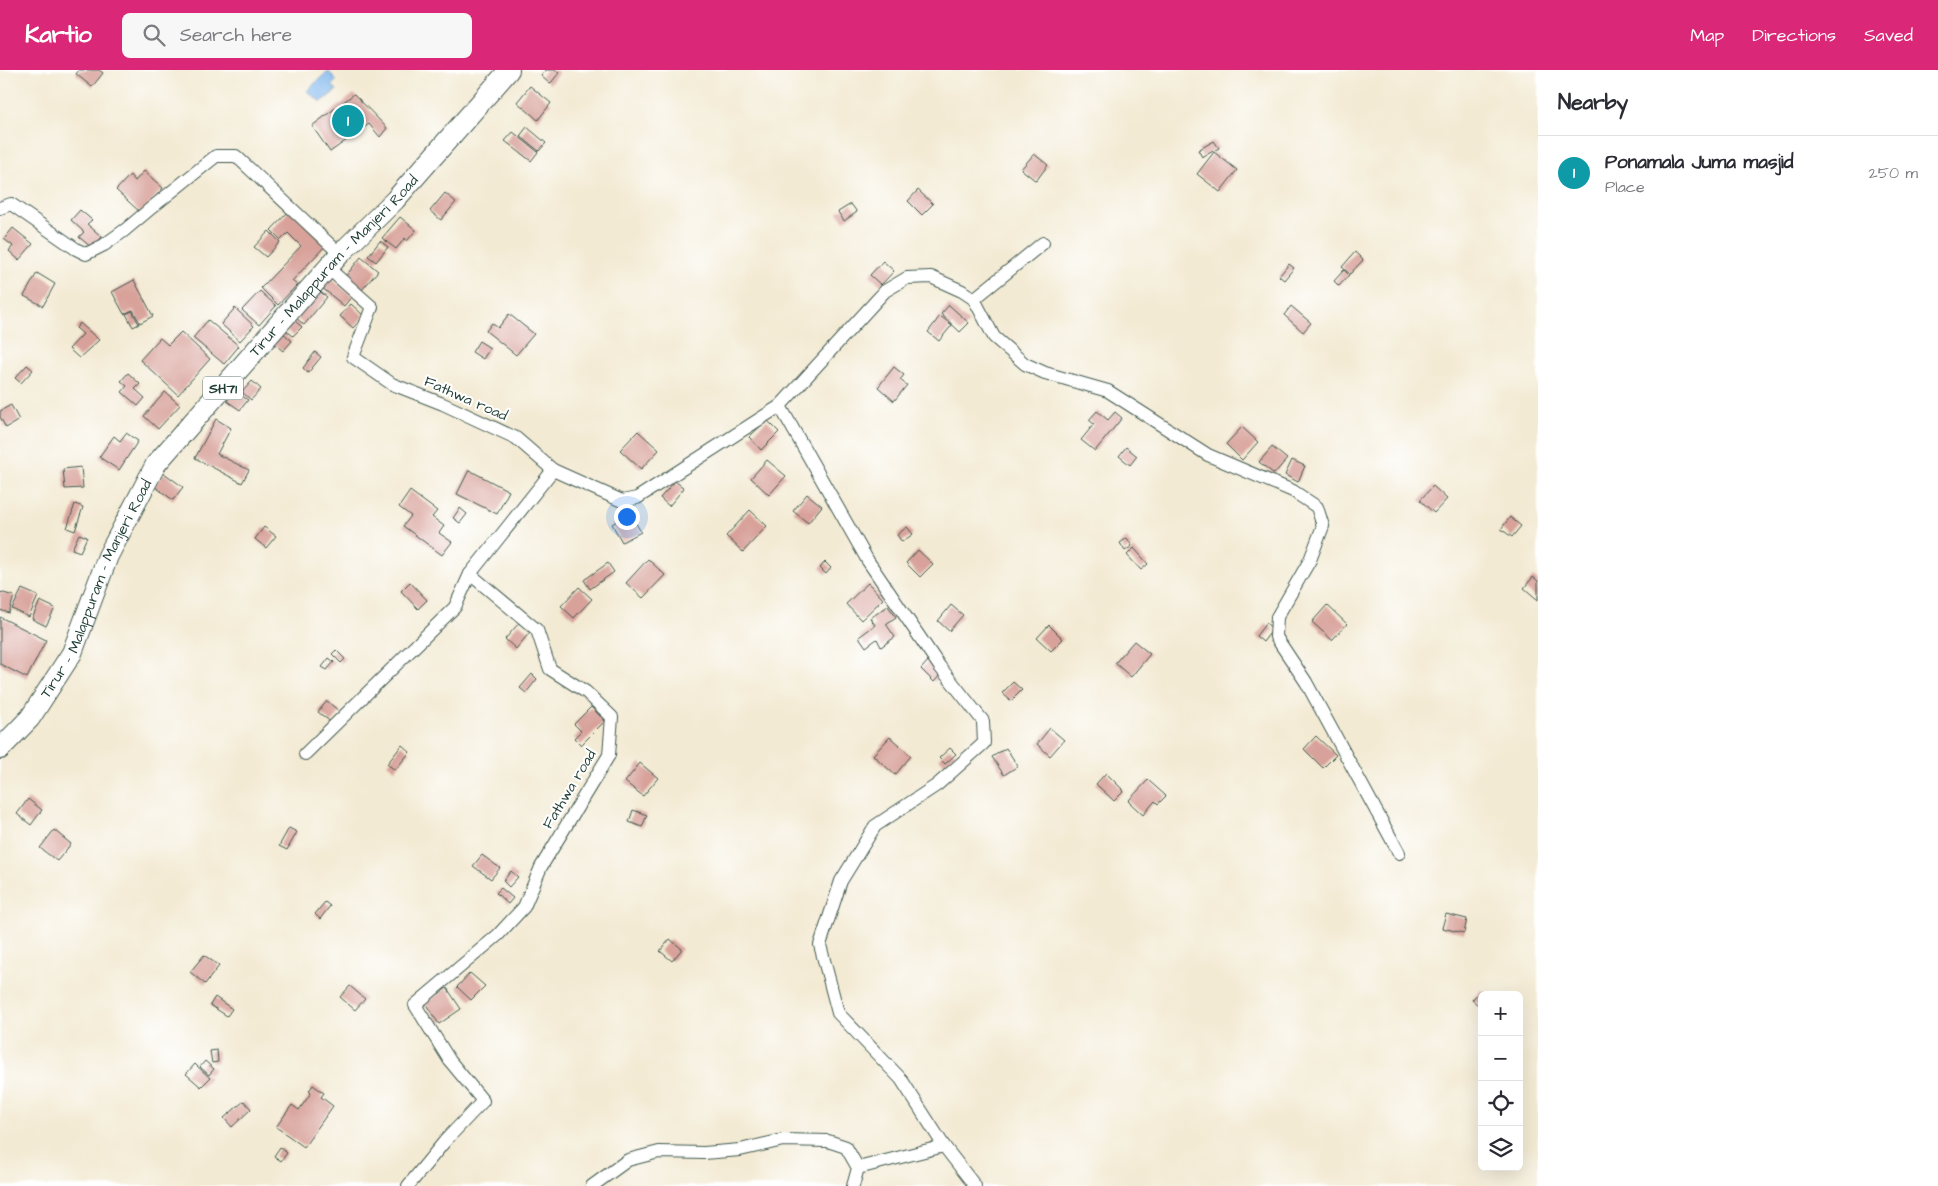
<!DOCTYPE html>
<html lang="en">
<head>
<meta charset="utf-8">
<style>
  body { margin:0; font-family:"Architects Daughter",sans-serif; background:#f7f7f7; color:#2b2b33 }
  .controls { position:absolute; right:15px; bottom:15px; display:grid; overflow:hidden; border-radius:8px; box-shadow:0 5px 20px #0002 }
  .controls button { width:45px; height:45px; display:grid; place-items:center; padding:0; border:0; border-bottom:1px solid #e1e1e2; background:#fff; color:#2b2b33; font:25px sans-serif }
  .you { position:absolute; left:626px; top:446px; width:18px; height:18px; margin:-12px; border:4px solid #fff; border-radius:50%; background:#1a73e8; box-shadow:0 0 0 8px #1a73e833 }
  .badge { display:grid; place-items:center; width:32px; height:32px; border-radius:50%; background:#db2777; color:#fff; font-size:16px; font-weight:700 }
  .pin { position:absolute; translate:-50% -50%; border:2px solid #fff; box-shadow:0 1px 5px #0006 }
  .list { margin:0; padding:0; list-style:none }
  h2 { display:flex; justify-content:space-between; align-items:center; height:65px; margin:0; padding:0 20px; font-size:21px }
  h2 small { font-size:16px; font-weight:400; color:#7c7c81 }
  .list li { display:grid; grid-template-columns:32px 1fr auto; gap:15px; align-items:center; box-sizing:border-box; height:75px; padding:0 20px; border-top:1px solid #e1e1e2 }
  .list b { display:block; font-size:19px; white-space:nowrap }
  .list p { margin:0; font-size:16px; white-space:nowrap; color:#7c7c81 }
  .list em { font-size:16px; font-style:normal; color:#7c7c81 }
  .icon { flex:none; width:28px; height:28px; fill:none; stroke:currentColor; stroke-width:2; stroke-linecap:round; stroke-linejoin:round }
  .map { position:relative; flex:none; width:1538px; height:1116px; overflow:hidden }
  header { display:flex; align-items:center; gap:30px; box-sizing:border-box; height:70px; padding:0 25px; background:#db2777; color:#fff }
  header strong { font-size:24px }
  nav { display:flex; gap:28px; margin-inline-start:auto; font-size:18px }
  .search { width:350px; height:45px; background:#f7f7f7; display:flex; align-items:center; gap:12px; box-sizing:border-box; padding:0 18px; border-radius:8px; color:#7c7c81; font-size:19px }
  main { display:flex }
  aside { flex:1; background:#fff }
  .map>svg:first-child { display:block }
  .water { fill:#7db5ed; stroke:#4e7990 }
  .building { fill:#d8a19a }
  .lines { fill:none; stroke-linecap:round; stroke-linejoin:round }
  .street-casing { stroke:#3f574c; stroke-width:14 }
  .primary-casing { stroke:#3f574c; stroke-width:22 }
  .street { stroke:#fff; stroke-width:12 }
  .primary { stroke:#fff; stroke-width:20 }
  .labels { text-anchor:middle; stroke-width:4; stroke-linejoin:round; paint-order:stroke }
  .shield { fill:#fff; stroke:#627771; stroke-width:1 }
  .shield-label { font-size:14px; font-weight:bold; fill:#1f3d34 }
  .street-label { font-size:15px; fill:#1f3d34; stroke:#fff }
</style>
</head>
<body>
<header>
<strong>Kartio</strong>
<div class="search"><svg class="icon" aria-label="search" viewBox="0 0 24 24"><circle cx="10" cy="10" r="6"/><path d="M15 15l6 6"/></svg>Search here</div>
<nav><a>Map</a><a>Directions</a><a>Saved</a></nav>
</header>
<main>
<div class="map">
<svg width="1538" height="1116" viewBox="0 0 1538 1116">
  <rect width="100%" height="100%" fill="#fff"/>
  <filter id="ink" filterUnits="userSpaceOnUse"><feTurbulence type="fractalNoise" baseFrequency=".02" numOctaves="2"/><feDisplacementMap in="SourceGraphic" scale="10" xChannelSelector="R" yChannelSelector="G"/><feConvolveMatrix kernelMatrix="1 2 1 2 8 2 1 2 1" color-interpolation-filters="sRGB"/></filter>
  <filter id="wash" filterUnits="userSpaceOnUse"><feTurbulence type="fractalNoise" baseFrequency=".0096" numOctaves="4" result="noise"/><feDisplacementMap in="SourceGraphic" scale="20" xChannelSelector="R" yChannelSelector="G"/><feGaussianBlur stdDeviation="1.12" result="paint"/><feColorMatrix in="noise" values="0 0 0 0 0 0 0 0 0 0 0 0 0 0 0 0 0 1.4 0 .05"/><feComposite in="paint" operator="in"/></filter>
  <g filter="url(#wash)">
    <rect width="100%" height="100%" fill="#f3ead3"/>
    <polygon class="water" points="328,1 337,10 332,15 337,20 321,32 307,21"/>
    <g id="blocks">
      <g class="building">
        <polygon points="79,0 99,0 103,3 92,17 76,4"/>
        <polygon points="546,0 555,0 559,3 550,14 541,6"/>
        <polygon points="530,16 551,33 538,50 517,32"/>
        <polygon points="354,24 387,58 380,67 369,54 330,82 312,56"/>
        <polygon points="527,57 546,73 539,81 520,66"/>
        <polygon points="513,62 538,82 531,91 505,71"/>
        <polygon points="1214,71 1219,78 1202,87 1198,80"/>
        <polygon points="1214,82 1237,100 1220,122 1197,104"/>
        <polygon points="1034,84 1048,95 1036,111 1021,99"/>
        <polygon points="144,101 163,118 141,143 116,120 130,105 135,111"/>
        <polygon points="918,120 933,134 922,145 908,131"/>
        <polygon points="445,123 456,132 441,150 430,141"/>
        <polygon points="851,134 857,142 844,151 838,142"/>
        <polygon points="80,140 92,150 87,154 102,167 92,178 79,167 84,162 71,150"/>
        <polygon points="290,140 327,174 292,211 297,215 278,235 261,218 301,176 288,163 281,170 271,160"/>
        <polygon points="400,147 416,160 407,171 405,168 396,179 382,168"/>
        <polygon points="13,158 33,174 19,190 9,181 13,176 4,169"/>
        <polygon points="269,161 280,172 266,187 254,177"/>
        <polygon points="380,171 388,177 376,192 368,186"/>
        <polygon points="1355,182 1363,190 1350,204 1342,197"/>
        <polygon points="361,187 378,201 361,221 345,207"/>
        <polygon points="883,191 894,201 881,215 870,205"/>
        <polygon points="1289,194 1294,198 1284,210 1279,206"/>
        <polygon points="1344,200 1349,205 1339,216 1334,211"/>
        <polygon points="37,203 55,214 43,236 24,226"/>
        <polygon points="328,206 352,226 344,236 320,216"/>
        <polygon points="134,210 153,246 140,253 133,240 124,244 112,222"/>
        <polygon points="314,217 327,227 304,255 292,244"/>
        <polygon points="260,221 276,236 259,255 242,240"/>
        <polygon points="351,234 364,246 353,258 340,246"/>
        <polygon points="949,235 969,253 960,262 941,244"/>
        <polygon points="1291,236 1311,253 1303,262 1284,245"/>
        <polygon points="235,238 254,256 240,271 221,254"/>
        <polygon points="132,241 139,254 133,257 126,244"/>
        <polygon points="509,244 534,264 516,285 486,261 492,253 498,258"/>
        <polygon points="940,246 952,255 939,271 928,262"/>
        <polygon points="208,250 239,276 224,294 193,268"/>
        <polygon points="294,250 302,257 293,266 286,260"/>
        <polygon points="80,253 99,270 79,288 69,279 83,264 76,258"/>
        <polygon points="281,261 292,271 283,281 272,272"/>
        <polygon points="181,262 210,289 178,325 140,290 160,268 168,275"/>
        <polygon points="479,271 490,278 483,289 472,282"/>
        <polygon points="315,282 321,287 308,303 303,298"/>
        <polygon points="27,295 33,300 21,313 15,308"/>
        <polygon points="894,297 904,305 900,310 907,315 894,331 878,317"/>
        <polygon points="128,303 140,314 135,319 145,328 138,336 122,322 127,316 121,311"/>
        <polygon points="252,311 261,319 251,330 242,322"/>
        <polygon points="235,321 248,330 240,340 227,331"/>
        <polygon points="165,322 180,335 158,359 144,346"/>
        <polygon points="11,335 19,350 6,358 0,347 0,341"/>
        <polygon points="1097,341 1108,350 1115,342 1122,348 1095,381 1081,370 1094,354 1089,350"/>
        <polygon points="216,349 231,358 217,384 249,400 242,413 195,388"/>
        <polygon points="767,350 779,362 761,380 749,367"/>
        <polygon points="1242,357 1258,372 1242,390 1226,374"/>
        <polygon points="638,361 659,380 641,399 620,380"/>
        <polygon points="126,363 138,371 119,400 99,387 114,366 120,371"/>
        <polygon points="1126,377 1137,386 1130,395 1119,386"/>
        <polygon points="1272,377 1287,389 1274,404 1259,392"/>
        <polygon points="767,390 786,406 769,425 751,408"/>
        <polygon points="1292,390 1305,396 1298,412 1285,405"/>
        <polygon points="81,397 83,418 65,419 63,399"/>
        <polygon points="469,400 509,421 497,444 457,424"/>
        <polygon points="164,403 183,417 173,430 154,416"/>
        <polygon points="675,411 684,418 669,436 660,428"/>
        <polygon points="1433,416 1447,429 1434,443 1420,430"/>
        <polygon points="410,421 437,441 432,447 444,456 439,463 452,472 442,485 403,456 411,446 399,437"/>
        <polygon points="807,424 822,436 808,453 793,441"/>
        <polygon points="75,434 83,437 75,461 67,458"/>
        <polygon points="460,438 467,444 460,453 453,448"/>
        <polygon points="750,440 767,456 743,482 726,466"/>
        <polygon points="630,443 641,462 622,472 612,454"/>
        <polygon points="1510,447 1521,456 1512,467 1501,459"/>
        <polygon points="264,457 276,466 266,478 255,469"/>
        <polygon points="907,457 913,464 902,472 897,465"/>
        <polygon points="79,464 87,467 80,482 72,479"/>
        <polygon points="1127,468 1132,476 1125,481 1120,473"/>
        <polygon points="1134,478 1148,494 1141,500 1127,485"/>
        <polygon points="918,480 933,494 920,507 906,493"/>
        <polygon points="648,489 665,505 643,528 626,513"/>
        <polygon points="825,492 831,498 826,504 820,498"/>
        <polygon points="608,493 614,502 590,519 584,510"/>
        <polygon points="1533,507 1538,511 1538,530 1524,518"/>
        <polygon points="410,512 427,530 418,539 401,521"/>
        <polygon points="868,513 883,529 861,550 846,534"/>
        <polygon points="579,517 592,529 574,548 561,536"/>
        <polygon points="22,519 38,526 29,547 12,539"/>
        <polygon points="0,522 14,526 9,543 0,540"/>
        <polygon points="40,531 55,538 46,556 32,549"/>
        <polygon points="951,535 963,545 949,561 938,551"/>
        <polygon points="1327,535 1347,554 1332,570 1312,552"/>
        <polygon points="888,536 896,547 886,554 895,567 881,577 877,569 866,577 859,567 875,555 870,548"/>
        <polygon points="0,547 46,570 27,608 0,594"/>
        <polygon points="519,553 530,562 516,579 505,569"/>
        <polygon points="1266,553 1273,559 1263,572 1256,566"/>
        <polygon points="1049,555 1063,569 1051,581 1037,568"/>
        <polygon points="1134,571 1150,584 1131,607 1115,593"/>
        <polygon points="336,580 345,589 341,593 332,584"/>
        <polygon points="329,588 334,592 327,600 322,597"/>
        <polygon points="928,591 941,604 934,612 921,599"/>
        <polygon points="532,604 537,609 526,623 520,618"/>
        <polygon points="1013,612 1022,620 1011,631 1002,623"/>
        <polygon points="327,631 340,642 332,653 318,642"/>
        <polygon points="591,637 605,651 581,675 574,668 581,661 574,654"/>
        <polygon points="1050,658 1064,670 1050,686 1037,674"/>
        <polygon points="1316,666 1336,685 1323,698 1304,679"/>
        <polygon points="890,667 911,686 895,705 873,685"/>
        <polygon points="402,675 410,682 395,700 387,694"/>
        <polygon points="950,678 956,684 945,694 939,688"/>
        <polygon points="1006,678 1018,696 1004,705 992,687"/>
        <polygon points="640,693 658,708 643,726 625,712"/>
        <polygon points="1106,703 1124,721 1114,731 1096,714"/>
        <polygon points="1148,710 1166,726 1158,734 1155,731 1143,745 1128,731"/>
        <polygon points="28,729 42,740 31,755 17,744"/>
        <polygon points="633,740 647,745 642,757 629,752"/>
        <polygon points="289,758 297,762 287,780 279,776"/>
        <polygon points="54,760 71,774 57,791 40,778"/>
        <polygon points="482,785 500,798 491,809 473,796"/>
        <polygon points="511,801 518,807 509,817 503,811"/>
        <polygon points="501,818 513,828 508,834 496,823"/>
        <polygon points="325,832 330,836 320,849 315,844"/>
        <polygon points="1446,844 1467,849 1464,863 1442,858"/>
        <polygon points="670,869 682,879 672,891 660,881"/>
        <polygon points="204,885 219,896 205,914 190,902"/>
        <polygon points="470,903 485,916 471,930 457,917"/>
        <polygon points="350,916 365,929 355,940 340,927"/>
        <polygon points="447,918 461,939 439,954 425,933"/>
        <polygon points="1481,920 1487,925 1482,925 1482,931 1478,935 1472,930"/>
        <polygon points="215,927 232,939 227,946 210,935"/>
        <polygon points="217,980 218,992 212,993 210,981"/>
        <polygon points="205,991 214,999 209,1005 200,997"/>
        <polygon points="195,994 210,1008 201,1017 186,1004"/>
        <polygon points="313,1015 324,1023 321,1027 333,1036 304,1077 276,1057 292,1035 299,1040 311,1023 309,1021"/>
        <polygon points="244,1031 251,1039 232,1057 224,1048"/>
        <polygon points="280,1077 287,1083 281,1091 274,1086"/>
      </g>
    </g>
  </g>
  <g filter="url(#ink)">
    <use href="#blocks" fill-opacity="0" stroke="#3f574c" stroke-width="1"/>
    <g class="lines">
      <defs>
        <g id="street">
          <polyline points="0,138 11,134 76,179 86,184 104,175 125,160 150,139 216,86 236,86 340,184"/>
          <polyline points="328,198 372,237 353,287 392,314 443,334 516,368 553,400 470,504 537,560 550,599 586,622 612,647 609,685 541,797 524,837 498,865 415,935 450,991 483,1031 445,1071 408,1116"/>
          <polyline points="974,229 1043,173"/>
          <polyline points="780,336 868,491 940,597 983,651 984,673 937,715 875,756 841,811 820,875 838,943 901,1009 944,1076"/>
          <polyline points="553,400 622,431 637,428 780,336 885,221 907,208 931,207 962,221 974,229 994,267 1025,294 1045,303 1108,321 1208,385 1293,421 1317,437 1323,456 1310,490 1277,547 1276,567 1306,612 1399,783"/>
          <polyline points="305,684 455,537 470,504"/>
          <polyline points="858,1098 944,1076 975,1116"/>
          <polyline points="592,1116 628,1090 659,1082 704,1083 740,1080 783,1070 828,1071 846,1077 858,1098 853,1116"/>
        </g>
        <g id="primary">
          <path id="s1" d="M0 679 30 648 72 583 108 486 156 394 340 184 395 130 509 0"/>
        </g>
      </defs>
      <use href="#street" class="street-casing"/>
      <use href="#primary" class="primary-casing"/>
      <use href="#street" class="street"/>
      <use href="#primary" class="primary"/>
    </g>
  </g>
  <g class="labels">
    <rect class="shield" x="203" y="306.5" width="40" height="23" rx="4"/>
    <g class="shield-label">
      <text x="223" y="323">SH71</text>
    </g>
    <g class="street-label">
      <text dy="5" stroke="none"><textPath href="#s1" startOffset="594">Tirur - Malappuram - Manjeri Road</textPath></text>
      <text transform="translate(466 328) rotate(24)" y="5">Fathwa road</text>
      <text dy="5" stroke="none"><textPath href="#s1" startOffset="189">Tirur - Malappuram - Manjeri Road</textPath></text>
      <text transform="translate(569 719) rotate(-59)" y="5">Fathwa road</text>
    </g>
  </g>
</svg>
<div class="controls">
<button>+</button>
<button>−</button>
<button><svg class="icon" aria-label="locate" viewBox="0 0 24 24"><circle cx="12" cy="12" r="6"/><path d="M12 2v4M12 18v4M2 12h4M18 12h4"/></svg></button>
<button><svg class="icon" aria-label="layers" viewBox="0 0 24 24"><path d="M12 4l9 5-9 5-9-5zM3 14l9 5 9-5"/></svg></button>
</div>
<div class="you"></div>
<div class="pin badge" style="left:348px;top:51px;background:#0f9aa8">1</div>
</div>
<aside>
<h2>Nearby<small></small></h2>
<ul class="list">
<li><span class="badge" style="background:#0f9aa8">1</span><div><b>Ponamala Juma masjid</b><p>Place</p></div><em>250 m</em></li>
</ul>
</aside>
</main>
</body>
</html>
